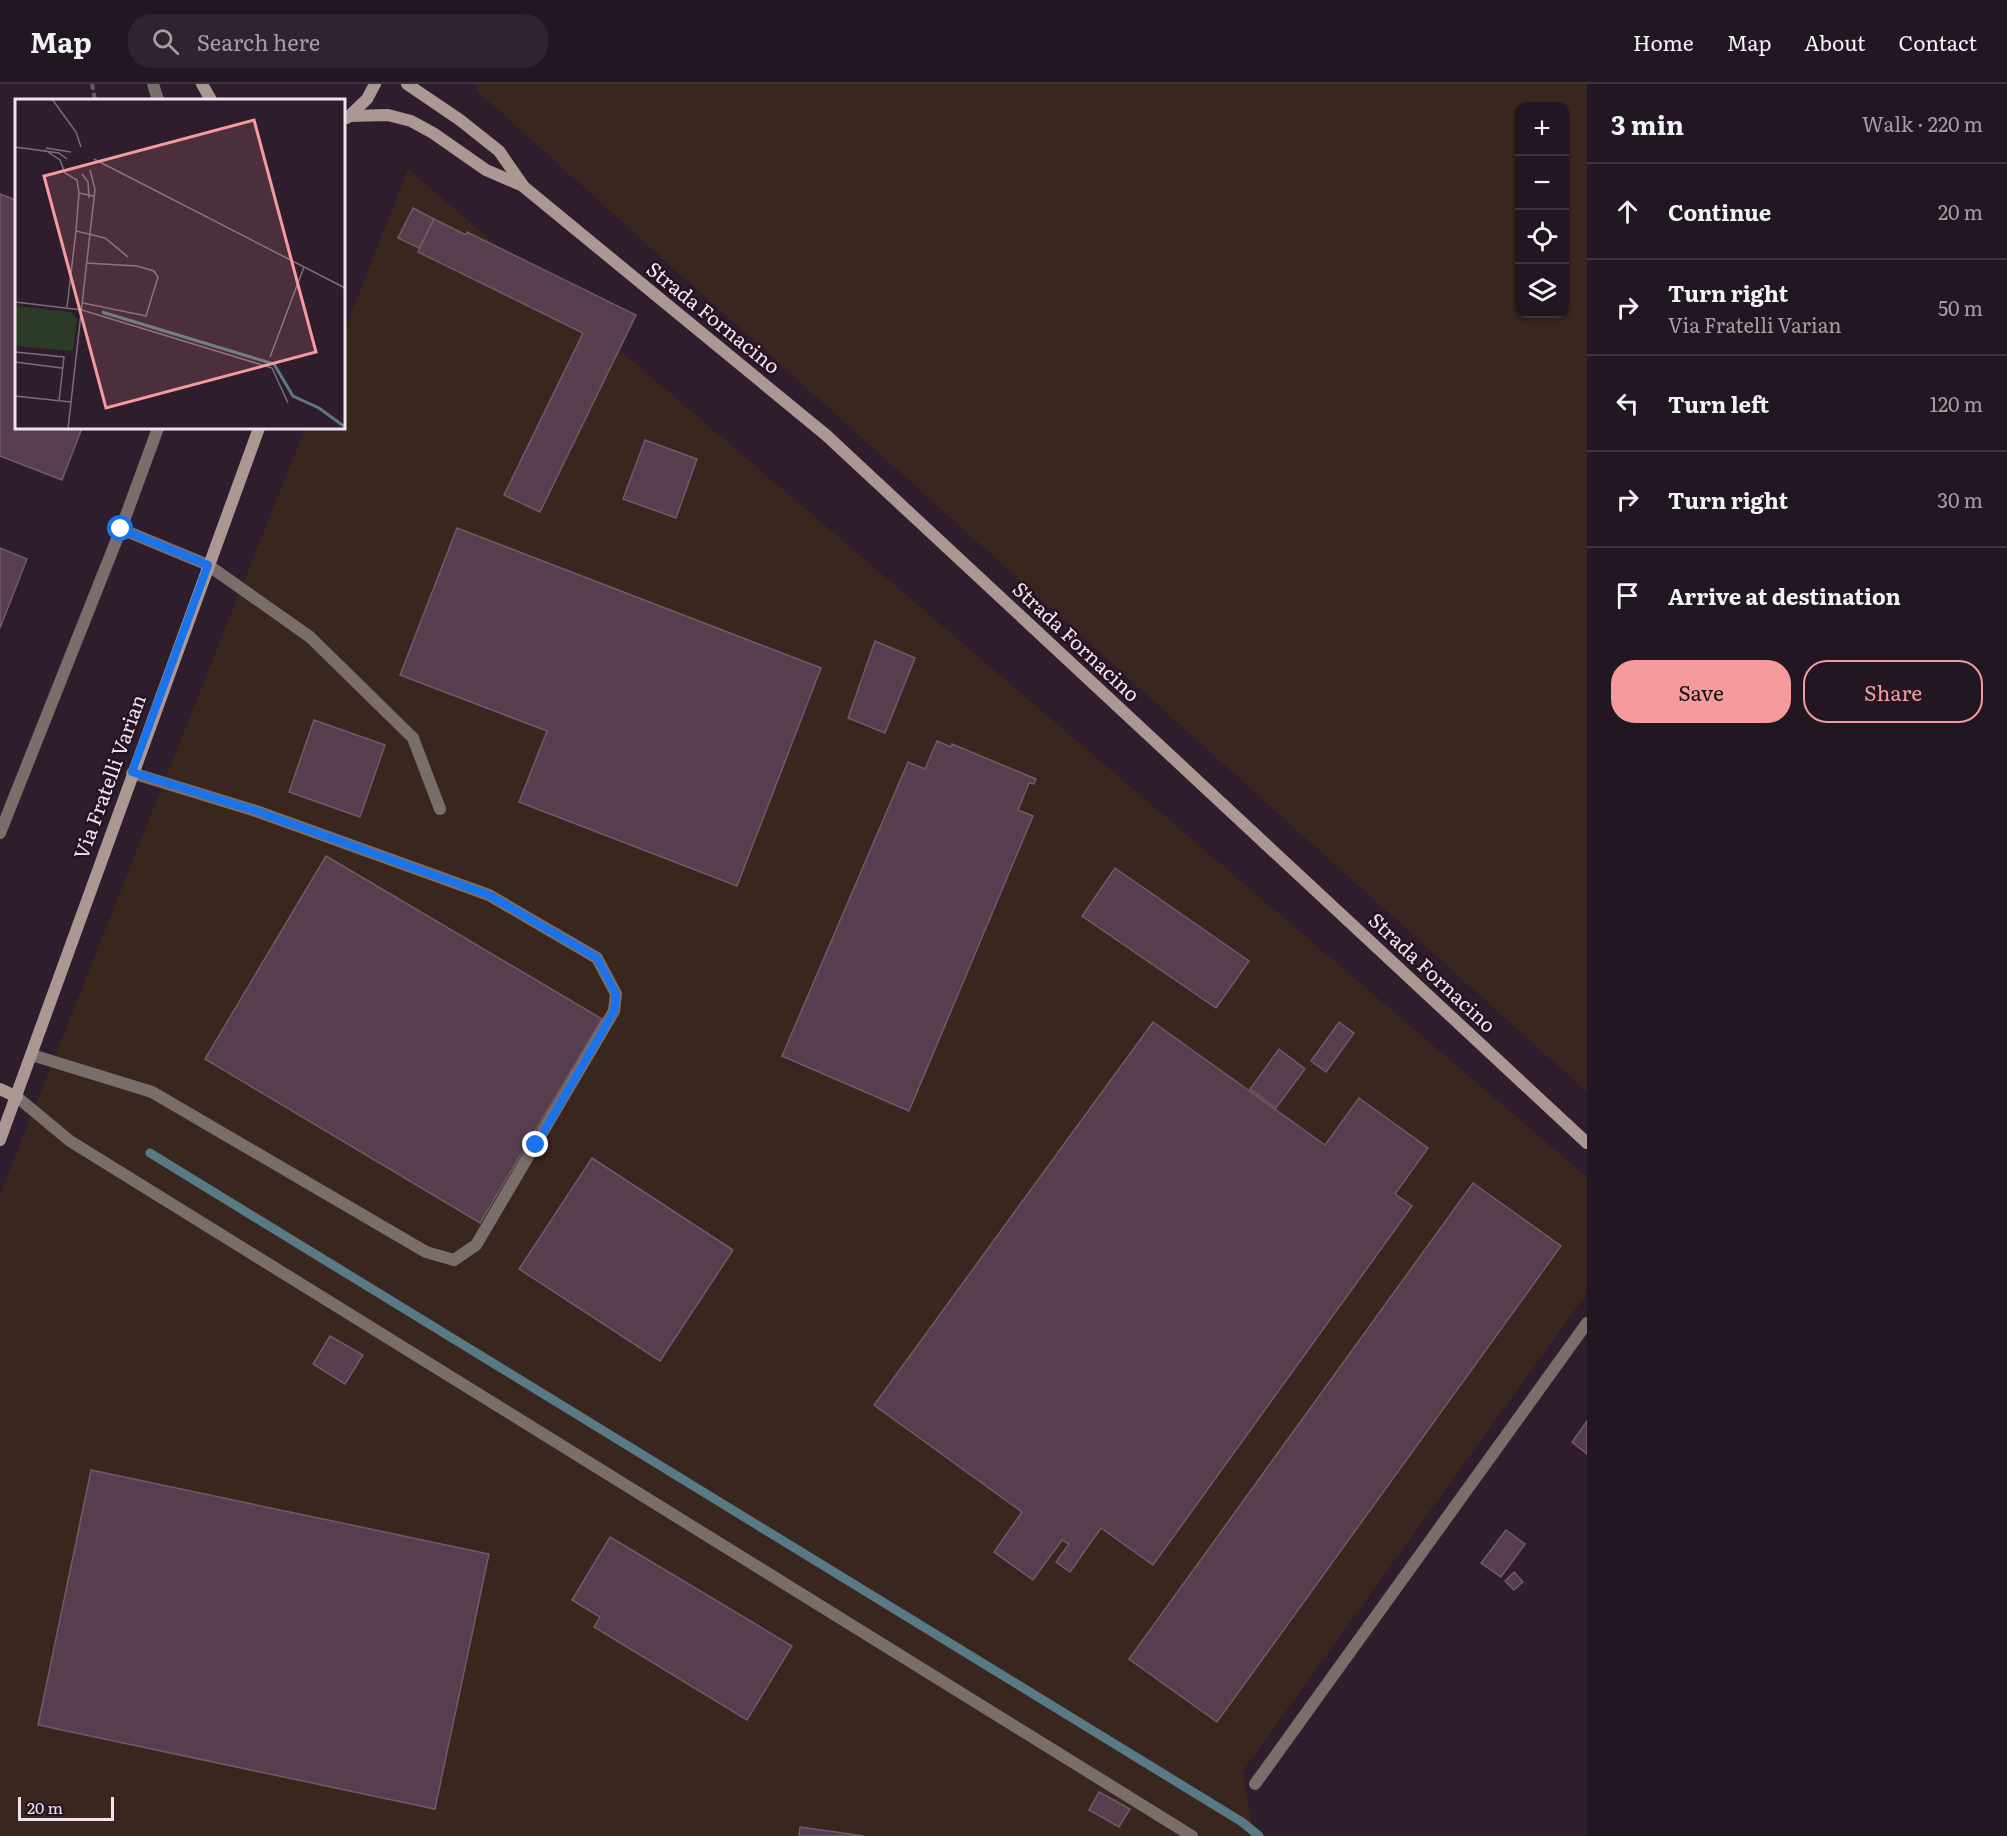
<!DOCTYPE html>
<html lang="en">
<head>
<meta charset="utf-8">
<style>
  body { margin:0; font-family:Literata,serif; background:#2e232f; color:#f1f3f6 }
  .controls { position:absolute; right:18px; top:18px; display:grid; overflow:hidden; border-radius:12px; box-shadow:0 2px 4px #0004 }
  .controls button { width:54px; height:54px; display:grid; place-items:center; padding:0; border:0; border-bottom:2px solid #3f3540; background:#221622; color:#f1f3f6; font:30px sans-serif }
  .scale { position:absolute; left:18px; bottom:15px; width:96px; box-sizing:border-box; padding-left:6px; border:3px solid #f0e4ee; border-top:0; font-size:16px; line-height:21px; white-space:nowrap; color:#f0e4ee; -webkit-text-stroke:4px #241423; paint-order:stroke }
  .stop { position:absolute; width:18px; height:18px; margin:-14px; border:4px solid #1a73e8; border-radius:50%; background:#fff }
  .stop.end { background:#1a73e8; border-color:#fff; box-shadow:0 2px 6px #0008 }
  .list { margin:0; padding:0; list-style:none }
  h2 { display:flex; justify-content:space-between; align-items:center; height:78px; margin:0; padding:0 24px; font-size:26px }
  h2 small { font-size:20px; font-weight:400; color:#a29fa5 }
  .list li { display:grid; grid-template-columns:39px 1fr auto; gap:18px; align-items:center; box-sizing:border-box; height:96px; padding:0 24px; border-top:2px solid #3f3540 }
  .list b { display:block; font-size:22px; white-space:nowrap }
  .list p { margin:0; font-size:20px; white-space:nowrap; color:#a29fa5 }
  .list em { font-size:20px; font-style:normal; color:#a29fa5 }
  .actions { display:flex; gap:12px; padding:18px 24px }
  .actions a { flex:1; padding:14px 0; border:2px solid #f59b9d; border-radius:24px; text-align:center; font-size:21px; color:#f59b9d }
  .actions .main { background:#f59b9d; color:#111 }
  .icon { flex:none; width:33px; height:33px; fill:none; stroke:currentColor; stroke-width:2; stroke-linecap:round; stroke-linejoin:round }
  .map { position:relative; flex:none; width:1587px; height:1752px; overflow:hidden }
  header { display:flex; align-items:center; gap:36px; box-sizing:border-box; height:84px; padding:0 30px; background:#221622; border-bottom:2px solid #3f3540 }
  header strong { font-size:28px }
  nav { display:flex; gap:33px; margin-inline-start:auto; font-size:21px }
  .search { width:420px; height:54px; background:#2e232f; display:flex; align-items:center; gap:15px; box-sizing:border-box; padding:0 21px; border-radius:24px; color:#a29fa5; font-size:22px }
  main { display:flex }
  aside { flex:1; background:#221622 }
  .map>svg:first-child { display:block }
  .industrial { fill:#38261f; fill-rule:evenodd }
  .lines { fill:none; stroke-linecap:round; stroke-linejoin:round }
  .stream { stroke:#597a85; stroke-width:9 }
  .building { fill:#563e4e; stroke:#715a69; stroke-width:1.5 }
  .path { stroke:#6a5b69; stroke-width:4; stroke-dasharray:6 3; stroke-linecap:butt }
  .lane { stroke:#7a6e6a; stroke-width:12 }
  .street { stroke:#7a6e6a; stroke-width:12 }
  .secondary { stroke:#ac9892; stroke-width:12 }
  .route { stroke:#1a73e8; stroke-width:8 }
  .labels { text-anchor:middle; stroke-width:5; stroke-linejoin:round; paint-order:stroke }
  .street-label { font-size:20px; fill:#f0e4ee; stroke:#241423 }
  .inset-river { fill:none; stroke:#597a85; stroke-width:3 }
  .inset-road { fill:none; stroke:#7c6d7a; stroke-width:1.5 }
  .view { fill:#f59b9d; fill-opacity:0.15; stroke:#f59b9d; stroke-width:3 }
  .inset-edge { fill:none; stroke:#f0e4ee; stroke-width:3 }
</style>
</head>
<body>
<header>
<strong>Map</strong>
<div class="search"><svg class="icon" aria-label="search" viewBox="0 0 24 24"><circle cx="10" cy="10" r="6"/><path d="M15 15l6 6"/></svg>Search here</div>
<nav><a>Home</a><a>Map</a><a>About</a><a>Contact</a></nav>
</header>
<main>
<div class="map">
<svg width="1587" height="1752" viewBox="0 0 1587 1752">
  <rect width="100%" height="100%" fill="#2e1d2d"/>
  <g class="industrial">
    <path d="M476 0H1587V1008L477 7ZM1520 22H1564V230H1520Z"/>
    <polygon points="408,85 1587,1093 1587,1209 1243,1687 1254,1752 0,1752 0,1110 305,344 344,344 344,247"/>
  </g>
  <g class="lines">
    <polyline class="stream" points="150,1069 1242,1738 1259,1752"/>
  </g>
  <g class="building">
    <polygon points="0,110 16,116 16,344 82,344 62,396 0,372"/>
    <polygon points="413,124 434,135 419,164 398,154"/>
    <polygon points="434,135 466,151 467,148 636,231 540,428 504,411 583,249 418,168"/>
    <polygon points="645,356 697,375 676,434 623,415"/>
    <polygon points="457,444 821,584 737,802 519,718 547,647 400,591"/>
    <polygon points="0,464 27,475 0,544"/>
    <polygon points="875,557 915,574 885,649 848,634"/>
    <polygon points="314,636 385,661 360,733 289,708"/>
    <polygon points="937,657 951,663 952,660 1036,695 1034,700 1029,699 1018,726 1033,732 909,1027 782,972 908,678 925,685"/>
    <polygon points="326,772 602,935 480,1139 205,975"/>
    <polygon points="1115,784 1249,877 1216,924 1082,832"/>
    <polygon points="1153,938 1325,1061 1359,1014 1428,1064 1395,1110 1412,1122 1153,1481 1101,1444 1070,1488 1056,1478 1069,1460 1062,1456 1033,1496 994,1468 1022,1428 874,1321"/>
    <polygon points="1339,938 1354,949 1326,988 1311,977"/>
    <polygon points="1279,965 1305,985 1276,1024 1250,1005"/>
    <polygon points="592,1074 733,1166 660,1277 519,1185"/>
    <polygon points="1473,1099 1561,1162 1217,1638 1129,1575"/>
    <polygon points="330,1252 363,1271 345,1300 313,1280"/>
    <polygon points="1587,1337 1587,1370 1572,1358"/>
    <polygon points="91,1386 489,1470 435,1725 38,1641"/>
    <polygon points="1506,1446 1525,1460 1501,1493 1481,1479"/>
    <polygon points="610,1453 792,1562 747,1636 594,1543 600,1533 572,1516"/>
    <polygon points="1514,1488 1523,1498 1514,1506 1505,1497"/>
    <polygon points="1099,1708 1130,1725 1119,1743 1089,1726"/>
    <polygon points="800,1743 864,1752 799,1752"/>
  </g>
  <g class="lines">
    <polyline class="path" points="92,0 95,16"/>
    <g class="lane">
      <polyline points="153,0 158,16"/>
      <polyline points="158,344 121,445 208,481 310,553 413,654 440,725"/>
      <polyline points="0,749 121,445"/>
      <polyline points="32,971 152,1008 426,1168 454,1176 476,1161 614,927 616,910 597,874 489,811 256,727 132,689"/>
      <polyline points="1255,1700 1587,1239"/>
    </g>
    <polyline class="street" points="17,1013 70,1057 1192,1752"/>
    <g class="secondary">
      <polyline points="202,0 211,16"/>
      <polyline points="407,0 460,36 499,67 524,103 826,351 1587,1059"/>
      <polyline points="349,32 388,31 411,37 433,49 486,86 523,102"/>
      <polyline points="347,34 367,15 375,0"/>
      <polyline points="0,1005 17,1013"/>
      <polyline points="0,1056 259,344"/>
    </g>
  </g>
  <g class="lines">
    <polyline class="route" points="121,445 208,481 132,688 256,727 489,811 597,874 616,910 614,927 536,1061"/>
  </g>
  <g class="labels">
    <g class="street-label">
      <text transform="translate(713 234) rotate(39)" y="7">Strada Fornacino</text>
      <text transform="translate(1076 558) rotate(43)" y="7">Strada Fornacino</text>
      <text transform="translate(110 693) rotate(-70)" y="7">Via Fratelli Varian</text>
      <text transform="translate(1432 889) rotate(43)" y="7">Strada Fornacino</text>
    </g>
  </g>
  <g transform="translate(15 15)">
    <rect width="330" height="330" fill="#2e1d2d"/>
    <path d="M0 207 56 213 62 220 58 252 0 247Z" fill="#2c3b27"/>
    <path class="inset-river" d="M87 213 259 265 278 297 304 309 330 328"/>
    <path class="inset-road" d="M37 0 61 33 66 48M0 48 44 54 52 60M31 49 56 53M30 51 45 61 50 74 62 81 64 94 79 97M79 60 330 189M67 75 73 83 74 99M64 94 61 132 90 139 113 158M0 203 67 211 257 269 273 304M68 204 131 217 143 178 139 172 122 167 71 164M52 208 61 132M0 253 49 258 44 302M255 258 289 168M0 263 47 269M0 297 56 303M53 330 80 90 75 71"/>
    <path class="view" d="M239 21 301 253 91 309 29 77Z"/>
    <rect width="330" height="330" class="inset-edge"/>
  </g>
</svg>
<div class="controls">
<button>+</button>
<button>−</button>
<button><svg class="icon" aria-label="locate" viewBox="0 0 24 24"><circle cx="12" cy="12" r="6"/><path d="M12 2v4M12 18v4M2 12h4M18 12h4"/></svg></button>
<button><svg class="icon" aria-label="layers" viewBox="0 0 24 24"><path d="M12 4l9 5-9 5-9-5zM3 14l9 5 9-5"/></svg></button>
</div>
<div class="scale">20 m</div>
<div class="stop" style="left:121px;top:445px"></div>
<div class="stop end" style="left:536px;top:1061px"></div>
</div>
<aside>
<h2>3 min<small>Walk · 220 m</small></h2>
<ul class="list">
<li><svg class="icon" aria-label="ahead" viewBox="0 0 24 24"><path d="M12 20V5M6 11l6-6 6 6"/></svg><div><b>Continue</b></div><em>20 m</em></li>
<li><svg class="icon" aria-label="right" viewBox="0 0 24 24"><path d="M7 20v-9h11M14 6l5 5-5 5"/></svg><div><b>Turn right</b><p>Via Fratelli Varian</p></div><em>50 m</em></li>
<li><svg class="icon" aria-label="left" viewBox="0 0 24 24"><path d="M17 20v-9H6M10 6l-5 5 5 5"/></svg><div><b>Turn left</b></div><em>120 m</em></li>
<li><svg class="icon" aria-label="right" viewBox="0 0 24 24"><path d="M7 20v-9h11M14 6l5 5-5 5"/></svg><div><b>Turn right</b></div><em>30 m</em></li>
<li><svg class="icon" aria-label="arrive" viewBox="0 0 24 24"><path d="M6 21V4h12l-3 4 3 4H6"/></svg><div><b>Arrive at destination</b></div></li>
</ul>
<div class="actions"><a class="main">Save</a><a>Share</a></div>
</aside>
</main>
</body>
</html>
